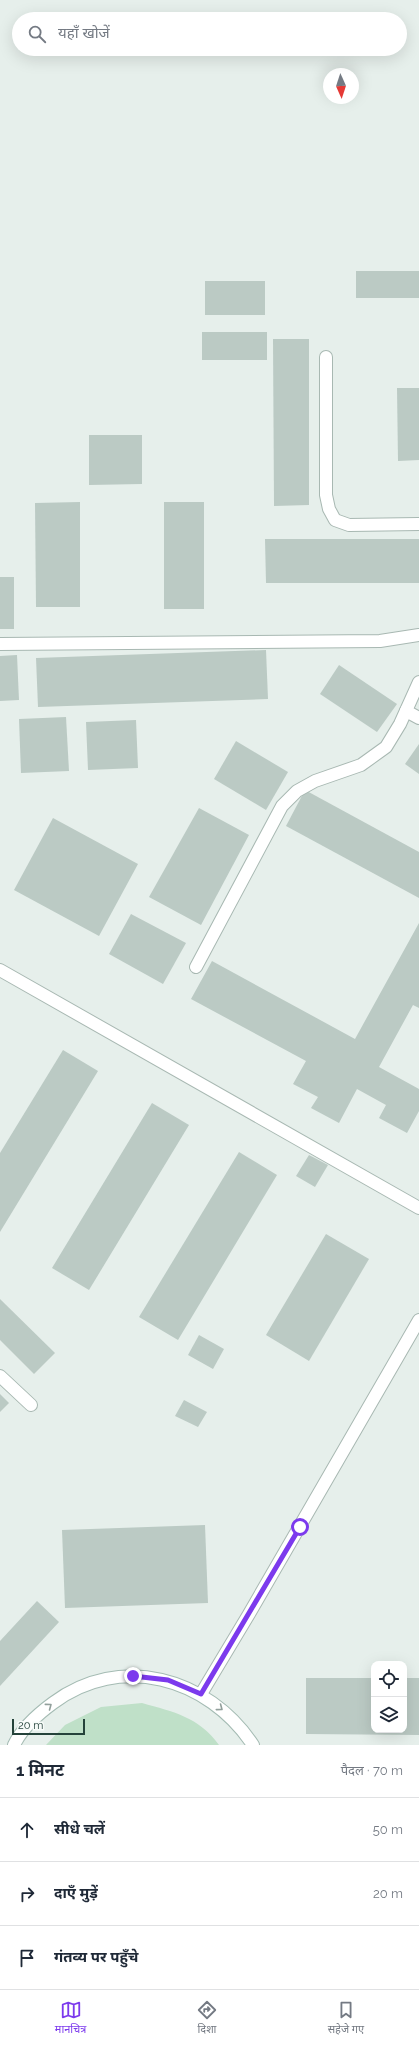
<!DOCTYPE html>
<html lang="hi">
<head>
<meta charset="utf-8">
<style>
  body { margin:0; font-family:Raleway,"Noto Sans Devanagari",sans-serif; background:#f2f2f3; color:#1f2937 }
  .controls { position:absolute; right:12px; bottom:12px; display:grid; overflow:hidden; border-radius:8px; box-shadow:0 4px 16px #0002 }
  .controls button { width:36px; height:36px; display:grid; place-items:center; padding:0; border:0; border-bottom:1px solid #e0e1e3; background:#fff; color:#1f2937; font:20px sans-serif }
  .compass { position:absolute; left:323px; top:68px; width:36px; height:36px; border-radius:50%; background:#fff; box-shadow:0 4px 16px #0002; rotate:177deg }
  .scale { position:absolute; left:12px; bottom:10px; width:73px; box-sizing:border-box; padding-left:4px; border:2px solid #24423a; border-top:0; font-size:11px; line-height:14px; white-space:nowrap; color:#24423a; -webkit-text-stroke:3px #f7fbf9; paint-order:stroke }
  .stop { position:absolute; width:12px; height:12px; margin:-9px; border:3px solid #7c3aed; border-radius:50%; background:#fff }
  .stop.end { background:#7c3aed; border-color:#fff; box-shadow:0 1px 4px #0008 }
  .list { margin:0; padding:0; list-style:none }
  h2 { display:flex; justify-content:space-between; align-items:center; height:52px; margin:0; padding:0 16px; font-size:17px }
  h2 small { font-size:13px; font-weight:400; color:#747a83 }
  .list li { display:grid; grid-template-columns:26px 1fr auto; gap:12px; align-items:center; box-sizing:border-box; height:64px; padding:0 16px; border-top:1px solid #e0e1e3 }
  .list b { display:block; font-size:15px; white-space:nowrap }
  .list em { font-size:13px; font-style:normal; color:#747a83 }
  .icon { flex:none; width:22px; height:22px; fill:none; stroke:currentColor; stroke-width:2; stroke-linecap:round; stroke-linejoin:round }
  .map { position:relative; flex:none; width:419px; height:1745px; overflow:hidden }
  .search { position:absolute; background:#fff; box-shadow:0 4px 16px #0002; left:12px; right:12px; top:12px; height:44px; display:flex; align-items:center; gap:10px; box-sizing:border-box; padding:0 14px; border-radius:22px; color:#747a83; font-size:15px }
  .sheet { height:244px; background:#fff }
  nav { display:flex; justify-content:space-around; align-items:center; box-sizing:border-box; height:56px; border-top:1px solid #e0e1e3; background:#fff; font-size:11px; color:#747a83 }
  nav a { display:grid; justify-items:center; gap:2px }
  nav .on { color:#7c3aed }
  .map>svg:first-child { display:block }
  .green { fill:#bfe0c8 }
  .building { fill:#bbcac4 }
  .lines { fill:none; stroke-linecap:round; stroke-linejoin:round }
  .service-casing { stroke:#a8b8b2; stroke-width:14 }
  .minor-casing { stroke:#a8b8b2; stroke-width:14 }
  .secondary-casing { stroke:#a4bbb3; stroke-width:14 }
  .service { stroke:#fff; stroke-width:12 }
  .minor { stroke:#fff; stroke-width:12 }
  .secondary { stroke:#fff; stroke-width:12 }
  .oneway { stroke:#92a09c }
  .route { stroke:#7c3aed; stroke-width:5 }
</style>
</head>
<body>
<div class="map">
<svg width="419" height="1745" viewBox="0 0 419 1745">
  <rect width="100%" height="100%" fill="#e6efeb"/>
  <path class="green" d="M142 1703C174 1712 199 1717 219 1745H46L65 1725 101 1707Z"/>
  <g class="building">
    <rect x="356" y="271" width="63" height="27"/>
    <rect x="205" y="281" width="60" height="34"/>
    <rect x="202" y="332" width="65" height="28"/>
    <polygon points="273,339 309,339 309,505 274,506"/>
    <polygon points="397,388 419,388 419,460 398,461"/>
    <polygon points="89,435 142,435 142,484 89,485"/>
    <polygon points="80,502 80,607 36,607 35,503"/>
    <rect x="164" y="502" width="40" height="107"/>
    <polygon points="265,539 419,539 419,583 266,583"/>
    <rect x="0" y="577" width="14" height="52"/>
    <polygon points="266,650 268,699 38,707 36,658"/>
    <polygon points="17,655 19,700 0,701 0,656"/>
    <polygon points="339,665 397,704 377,732 320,694"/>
    <polygon points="66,717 69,771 21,773 19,719"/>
    <polygon points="136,720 138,768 88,770 86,722"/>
    <polygon points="236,741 288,772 266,810 214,779"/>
    <polygon points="419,744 419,774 405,764"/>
    <polygon points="305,790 419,852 419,898 286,826"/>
    <polygon points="199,808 249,835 201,925 149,897"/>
    <polygon points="53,818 138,864 99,936 14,890"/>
    <polygon points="131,914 186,943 163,984 109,954"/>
    <polygon points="419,923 419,1008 413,1005 379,1067 419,1089 419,1111 407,1133 379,1118 386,1105 357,1089 339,1123 311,1108 318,1097 293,1084 306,1061 191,999 212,961 355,1039"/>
    <polygon points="63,1050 98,1071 0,1232 0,1153"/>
    <polygon points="152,1103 189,1125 89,1290 52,1268"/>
    <polygon points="239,1152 277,1175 178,1340 139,1317"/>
    <polygon points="309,1155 328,1165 315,1187 296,1176"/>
    <polygon points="326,1234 369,1259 309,1361 266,1335"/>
    <polygon points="0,1299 55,1353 34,1374 0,1340"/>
    <polygon points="199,1335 224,1349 213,1369 188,1355"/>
    <polygon points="0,1394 9,1403 0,1412"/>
    <polygon points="184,1400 207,1412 198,1427 175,1416"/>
    <polygon points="205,1525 208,1603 65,1608 62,1530"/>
    <polygon points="37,1601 59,1622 0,1686 0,1641"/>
    <polygon points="306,1678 374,1678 374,1730 404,1730 404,1678 419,1678 419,1735 306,1734"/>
  </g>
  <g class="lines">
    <defs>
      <g id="service">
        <polyline points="326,357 326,495 329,509 335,520 349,525 419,524"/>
        <polyline points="196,967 282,806 297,791 315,781 361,765 386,747 400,724 419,682"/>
        <polyline points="0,1376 31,1405"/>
      </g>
      <g id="minor">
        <polyline points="0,644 380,641 419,635"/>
        <polyline points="406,711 419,718"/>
        <polyline points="0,970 419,1208"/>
        <polyline points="201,1694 249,1614 419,1320"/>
      </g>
      <path id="secondary" d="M14 1745C22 1728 38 1714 53 1703 120 1653 208 1677 253 1745"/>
    </defs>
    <use href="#service" class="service-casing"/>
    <use href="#minor" class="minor-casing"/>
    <use href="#secondary" class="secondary-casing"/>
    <use href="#service" class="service"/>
    <use href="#minor" class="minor"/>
    <use href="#secondary" class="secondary"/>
  </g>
  <defs><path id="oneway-chevron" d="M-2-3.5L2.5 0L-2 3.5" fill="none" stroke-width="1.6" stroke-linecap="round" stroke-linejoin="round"/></defs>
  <g class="oneway">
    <use href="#oneway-chevron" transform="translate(49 1706) rotate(-37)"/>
    <use href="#oneway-chevron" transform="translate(220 1708) rotate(37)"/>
  </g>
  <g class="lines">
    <polyline class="route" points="133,1676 168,1680 201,1694 300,1527"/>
  </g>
</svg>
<div class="controls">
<button><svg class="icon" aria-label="locate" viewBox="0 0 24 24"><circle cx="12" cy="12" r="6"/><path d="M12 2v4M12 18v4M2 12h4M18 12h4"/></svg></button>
<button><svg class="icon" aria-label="layers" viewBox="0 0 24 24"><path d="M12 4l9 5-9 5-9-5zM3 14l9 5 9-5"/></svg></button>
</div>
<svg class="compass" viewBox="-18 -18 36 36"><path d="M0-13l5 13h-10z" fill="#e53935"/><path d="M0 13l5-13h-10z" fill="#747a83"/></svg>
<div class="scale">20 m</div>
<div class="stop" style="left:300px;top:1527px"></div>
<div class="stop end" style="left:133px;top:1676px"></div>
<div class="search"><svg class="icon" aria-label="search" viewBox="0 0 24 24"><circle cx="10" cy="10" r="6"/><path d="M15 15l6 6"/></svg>यहाँ खोजें</div>
</div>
<section class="sheet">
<h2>1 मिनट<small>पैदल · 70 m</small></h2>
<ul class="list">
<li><svg class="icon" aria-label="ahead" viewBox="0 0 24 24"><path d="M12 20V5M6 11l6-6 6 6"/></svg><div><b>सीधे चलें</b></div><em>50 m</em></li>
<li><svg class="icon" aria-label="right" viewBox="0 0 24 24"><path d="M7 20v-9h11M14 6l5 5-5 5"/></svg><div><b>दाएँ मुड़ें</b></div><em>20 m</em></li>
<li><svg class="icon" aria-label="arrive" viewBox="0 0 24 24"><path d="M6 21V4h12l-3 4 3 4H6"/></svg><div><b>गंतव्य पर पहुँचे</b></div></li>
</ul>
</section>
<nav>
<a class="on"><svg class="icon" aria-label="map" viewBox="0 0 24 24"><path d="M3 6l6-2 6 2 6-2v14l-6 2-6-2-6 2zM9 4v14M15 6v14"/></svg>मानचित्र</a>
<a><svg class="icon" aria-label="directions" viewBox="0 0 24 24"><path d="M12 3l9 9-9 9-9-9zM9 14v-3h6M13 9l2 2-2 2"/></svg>दिशा</a>
<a><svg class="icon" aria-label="saved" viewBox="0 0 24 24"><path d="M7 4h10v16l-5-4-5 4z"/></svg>सहेजे गए</a>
</nav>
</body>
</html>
